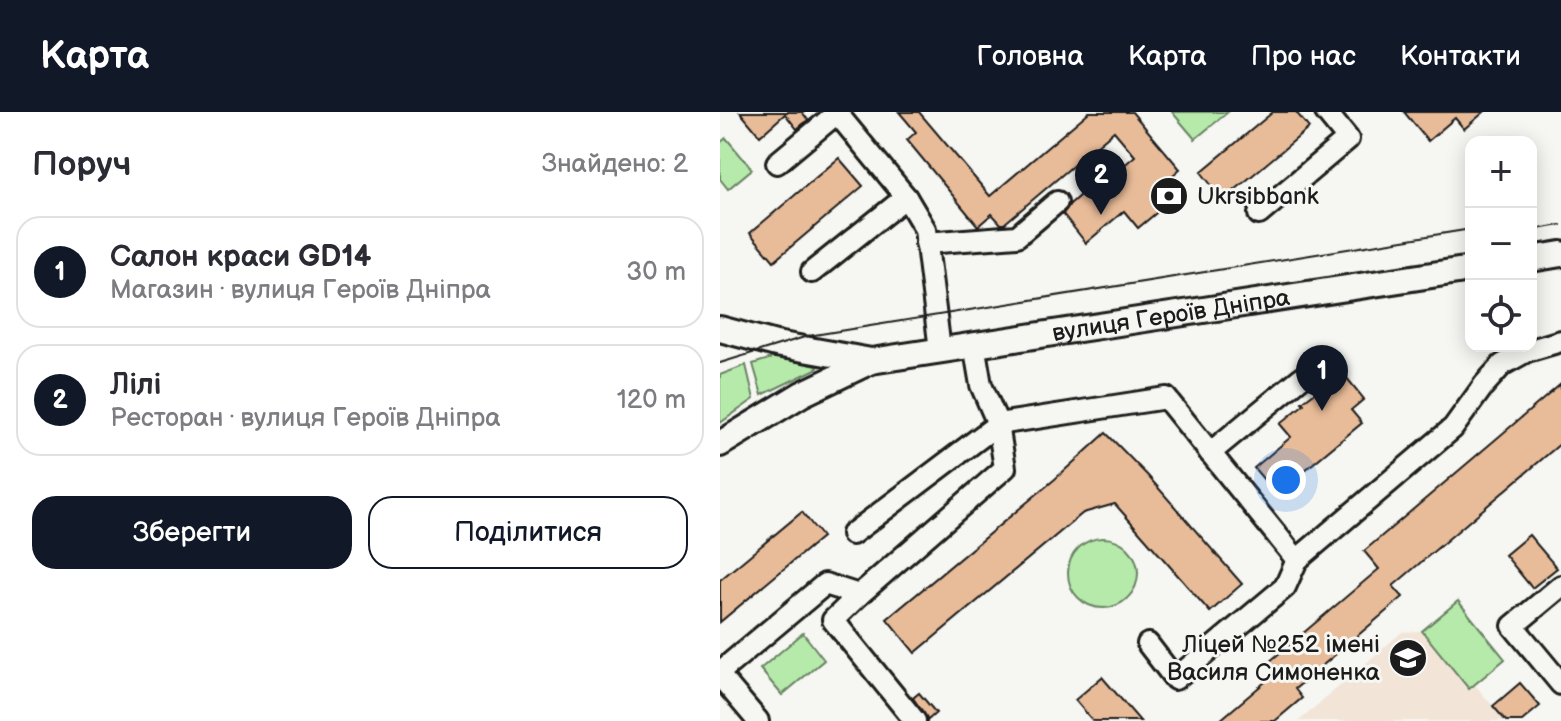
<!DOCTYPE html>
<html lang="uk">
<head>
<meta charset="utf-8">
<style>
  body { margin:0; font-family:"Balsamiq Sans",sans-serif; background:#f7f7f7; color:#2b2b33 }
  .controls { position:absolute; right:24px; top:24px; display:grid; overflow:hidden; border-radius:16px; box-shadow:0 4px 20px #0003 }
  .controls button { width:72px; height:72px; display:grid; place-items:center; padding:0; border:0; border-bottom:2px solid #e1e1e2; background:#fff; color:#2b2b33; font:40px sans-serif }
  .you { position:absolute; left:566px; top:368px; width:28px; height:28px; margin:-20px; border:6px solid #fff; border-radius:50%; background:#1a73e8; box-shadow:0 0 0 12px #1a73e833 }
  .badge { display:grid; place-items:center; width:52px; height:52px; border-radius:50%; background:#111827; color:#fff; font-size:26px; font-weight:700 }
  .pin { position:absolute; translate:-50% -66px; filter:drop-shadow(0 2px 4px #0008) }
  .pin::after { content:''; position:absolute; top:42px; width:28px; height:24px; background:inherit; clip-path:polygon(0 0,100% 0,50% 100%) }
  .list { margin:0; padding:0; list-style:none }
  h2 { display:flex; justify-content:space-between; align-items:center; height:104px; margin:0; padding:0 32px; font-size:34px }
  h2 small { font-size:26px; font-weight:400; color:#7c7c81 }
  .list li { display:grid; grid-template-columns:52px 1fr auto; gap:24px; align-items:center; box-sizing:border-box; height:112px; margin:0 16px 16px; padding:0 16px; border:2px solid #e1e1e2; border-radius:24px }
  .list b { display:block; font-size:30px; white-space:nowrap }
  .list p { margin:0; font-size:26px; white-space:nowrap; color:#7c7c81 }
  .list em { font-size:26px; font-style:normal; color:#7c7c81 }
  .actions { display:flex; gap:16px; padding:24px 32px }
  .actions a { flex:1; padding:18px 0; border:2px solid #111827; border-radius:24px; text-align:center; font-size:28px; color:#111827 }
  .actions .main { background:#111827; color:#fff }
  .icon { flex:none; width:44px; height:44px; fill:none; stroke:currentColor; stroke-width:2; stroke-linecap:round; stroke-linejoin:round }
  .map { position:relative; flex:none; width:841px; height:609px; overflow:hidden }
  header { display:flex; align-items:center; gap:48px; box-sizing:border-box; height:112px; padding:0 40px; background:#111827; color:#fff }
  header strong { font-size:38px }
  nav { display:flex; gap:44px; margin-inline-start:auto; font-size:28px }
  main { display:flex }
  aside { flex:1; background:#fff }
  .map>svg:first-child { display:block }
  .built { fill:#f2e5d7 }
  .green { fill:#b6eaab; stroke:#698364; stroke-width:2 }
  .building { fill:#e9bc99; stroke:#1c1c1c; stroke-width:2 }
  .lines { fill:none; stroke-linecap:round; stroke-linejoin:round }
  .minor-casing { stroke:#1c1c1c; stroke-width:26 }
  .major-casing { stroke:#1c1c1c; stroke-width:30 }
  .minor { stroke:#f6f6f2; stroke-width:20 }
  .major { stroke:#f6f6f2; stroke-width:24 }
  .tram { stroke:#1c1c1c; stroke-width:2 }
  .labels { text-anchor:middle; stroke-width:6; stroke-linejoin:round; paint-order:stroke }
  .poi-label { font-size:24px; fill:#1c1c1c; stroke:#f6f6f2; text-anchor:start }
  .street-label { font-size:24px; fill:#1c1c1c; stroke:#f6f6f2 }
</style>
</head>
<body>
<header>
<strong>Карта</strong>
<nav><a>Головна</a><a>Карта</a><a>Про нас</a><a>Контакти</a></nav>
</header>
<main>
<aside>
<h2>Поруч<small>Знайдено: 2</small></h2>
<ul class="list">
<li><span class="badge">1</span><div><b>Салон краси GD14</b><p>Магазин · вулиця Героїв Дніпра</p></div><em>30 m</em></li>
<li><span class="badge">2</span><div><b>Лілі</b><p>Ресторан · вулиця Героїв Дніпра</p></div><em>120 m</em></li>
</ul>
<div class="actions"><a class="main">Зберегти</a><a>Поділитися</a></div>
</aside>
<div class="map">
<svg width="841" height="609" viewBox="0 0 841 609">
  <rect width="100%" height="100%" fill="#f6f6f2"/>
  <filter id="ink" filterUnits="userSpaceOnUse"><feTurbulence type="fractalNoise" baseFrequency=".0125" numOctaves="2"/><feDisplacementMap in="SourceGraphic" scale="16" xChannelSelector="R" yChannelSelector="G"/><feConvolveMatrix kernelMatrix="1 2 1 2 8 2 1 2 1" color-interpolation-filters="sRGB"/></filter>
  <g filter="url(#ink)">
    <polygon class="built" points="702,519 749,576 754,572 786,609 579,609 682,520"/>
    <g class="green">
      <polygon points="452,0 508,0 475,27"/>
      <polygon points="6,26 32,57 8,77 0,67 0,31"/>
      <polygon points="55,245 97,254 98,256 42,283 33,252"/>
      <polygon points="26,253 34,287 0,311 0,263"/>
      <circle cx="383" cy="461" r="35"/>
      <polygon points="738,489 785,547 749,577 702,519"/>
      <polygon points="83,521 104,548 62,583 40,557"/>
    </g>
    <g class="building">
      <polygon points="20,0 82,0 88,8 77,17 65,2 40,24"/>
      <polygon points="179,0 199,0 270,84 369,0 412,0 460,57 446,69 458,83 418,116 404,99 366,131 343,102 350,92 377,68 381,73 415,44 394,19 284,112 281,112 272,102 258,114 187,28 196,20"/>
      <polygon points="553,0 576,0 589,16 503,88 481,60"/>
      <polygon points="684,0 764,0 744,17 735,6 708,29"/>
      <polygon points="119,46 143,74 54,149 30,121"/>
      <polygon points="622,260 644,287 631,298 642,311 556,382 534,356 571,325 560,312 584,292 582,290"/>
      <polygon points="841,272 841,331 673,474 683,485 575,577 582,586 555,609 499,609 558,559 549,550 659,457 644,439"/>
      <polygon points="386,321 428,364 522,472 490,500 395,392 363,401 195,541 167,507 335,367"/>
      <polygon points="82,400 102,425 0,510 0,468"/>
      <polygon points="809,423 837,456 812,476 785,443"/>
      <polygon points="382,565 420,609 373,609 355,588"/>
      <polygon points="800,571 820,594 802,609 786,609 773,594"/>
      <polygon points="199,581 216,601 208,608 193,586"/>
    </g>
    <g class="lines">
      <defs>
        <g id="minor">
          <polyline points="116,0 186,85 205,117 220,238"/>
          <polyline points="57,51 117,1"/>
          <polyline points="539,102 628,27 606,0"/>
          <polyline points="206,131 297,124 337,90"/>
          <polyline points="92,160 186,85"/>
          <polyline points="490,341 581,266"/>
          <polyline points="132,422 278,312 446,286 577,448 733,316 764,273 782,253 807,239 841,229"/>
          <polyline points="841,474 793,514 841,572"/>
          <polyline points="139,483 113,508 195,609"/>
          <polyline points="428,532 455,567 565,475 577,448"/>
          <polyline points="0,560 105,472 139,483 285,356 278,312 261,273 254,232"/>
          <polyline points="0,564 38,609"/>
        </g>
        <g id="major">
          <polyline points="811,147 841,142"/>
          <polyline points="0,217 56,232 151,249"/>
          <path id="s1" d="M0 332 82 282 151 249 751 157"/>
        </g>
      </defs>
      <use href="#minor" class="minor-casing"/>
      <use href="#major" class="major-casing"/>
      <use href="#minor" class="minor"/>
      <use href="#major" class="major"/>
      <g class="tram">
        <polyline points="811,118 841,113"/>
        <polyline points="0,251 88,224 751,117"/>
      </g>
    </g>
  </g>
  <defs>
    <symbol id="bank-disc" viewBox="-11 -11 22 22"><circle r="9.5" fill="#1c1c1c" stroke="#f6f6f2"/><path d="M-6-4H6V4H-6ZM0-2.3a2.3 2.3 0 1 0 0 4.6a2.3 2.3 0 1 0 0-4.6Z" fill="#fff"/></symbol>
    <symbol id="school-disc" viewBox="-11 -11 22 22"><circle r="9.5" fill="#1c1c1c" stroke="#f6f6f2"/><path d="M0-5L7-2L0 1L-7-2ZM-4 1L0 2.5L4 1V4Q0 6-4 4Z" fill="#fff"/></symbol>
  </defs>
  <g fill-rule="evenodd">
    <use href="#bank-disc" x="427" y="62" width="44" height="44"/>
    <use href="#school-disc" x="666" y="524" width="44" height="44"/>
  </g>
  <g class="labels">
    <g class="poi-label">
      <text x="477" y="92">Ukrsibbank</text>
      <text x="660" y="540" text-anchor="end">Ліцей №252 імені<tspan x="660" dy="28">Василя Симоненка</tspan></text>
    </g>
    <g class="street-label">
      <text dy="8" stroke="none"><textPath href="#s1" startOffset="476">вулиця Героїв Дніпра</textPath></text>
    </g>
  </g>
</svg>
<div class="controls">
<button>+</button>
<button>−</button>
<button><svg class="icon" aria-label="locate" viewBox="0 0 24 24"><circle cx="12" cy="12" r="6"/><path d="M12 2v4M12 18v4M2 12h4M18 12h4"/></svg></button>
</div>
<div class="you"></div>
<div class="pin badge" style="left:602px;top:299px">1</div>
<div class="pin badge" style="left:381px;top:103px">2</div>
</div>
</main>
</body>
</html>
